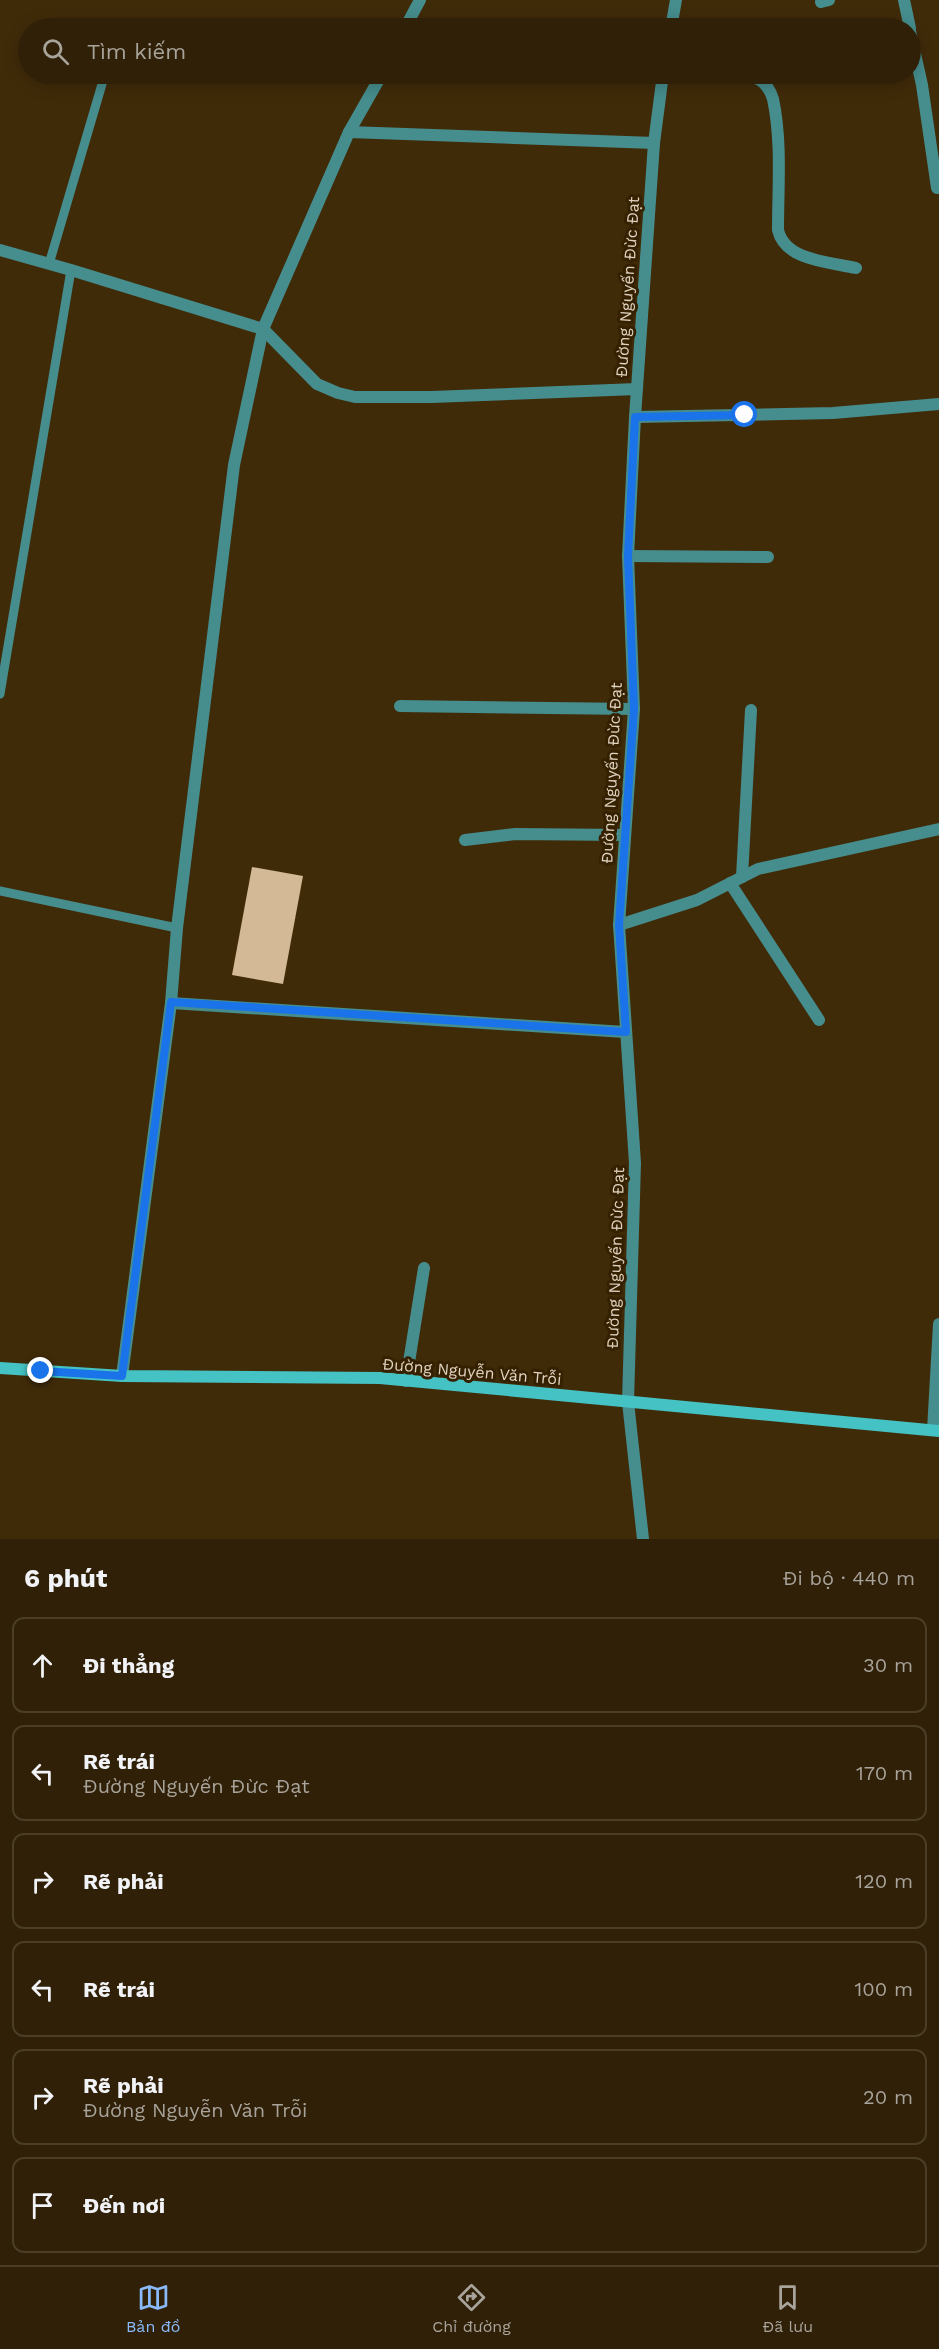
<!DOCTYPE html>
<html lang="vi">
<head>
<meta charset="utf-8">
<style>
  body { margin:0; font-family:"Work Sans",sans-serif; background:#3c2d15; color:#f1f3f6 }
  .stop { position:absolute; width:18px; height:18px; margin:-14px; border:4px solid #1a73e8; border-radius:50%; background:#fff }
  .stop.end { background:#1a73e8; border-color:#fff; box-shadow:0 2px 6px #0008 }
  .list { margin:0; padding:0; list-style:none }
  h2 { display:flex; justify-content:space-between; align-items:center; height:78px; margin:0; padding:0 24px; font-size:26px }
  h2 small { font-size:20px; font-weight:400; color:#a8a39b }
  .list li { display:grid; grid-template-columns:39px 1fr auto; gap:18px; align-items:center; box-sizing:border-box; height:96px; margin:0 12px 12px; padding:0 12px; border:2px solid #4b3e28; border-radius:12px }
  .list b { display:block; font-size:22px; white-space:nowrap }
  .list p { margin:0; font-size:20px; white-space:nowrap; color:#a8a39b }
  .list em { font-size:20px; font-style:normal; color:#a8a39b }
  .icon { flex:none; width:33px; height:33px; fill:none; stroke:currentColor; stroke-width:2; stroke-linecap:round; stroke-linejoin:round }
  .map { position:relative; flex:none; width:939px; height:1539px; overflow:hidden }
  .search { position:absolute; background:#302007; box-shadow:0 3px 15px #0003; left:18px; right:18px; top:18px; height:66px; display:flex; align-items:center; gap:15px; box-sizing:border-box; padding:0 21px; border-radius:33px; color:#a8a39b; font-size:22px }
  .sheet { height:726px; background:#302007 }
  nav { display:flex; justify-content:space-around; align-items:center; box-sizing:border-box; height:84px; border-top:2px solid #4b3e28; background:#302007; font-size:16px; color:#a8a39b }
  nav a { display:grid; justify-items:center; gap:3px }
  nav .on { color:#88bafc }
  .map>svg:first-child { display:block }
  .building { fill:#d3b995 }
  .lines { fill:none; stroke-linecap:round; stroke-linejoin:round }
  .lane { stroke:#468d8d; stroke-width:9 }
  .street { stroke:#468d8d; stroke-width:12 }
  .secondary { stroke:#45c2c3; stroke-width:12 }
  .route { stroke:#1a73e8; stroke-width:8 }
  .labels { text-anchor:middle; stroke-width:6; stroke-linejoin:round; paint-order:stroke }
  .street-label { font-size:16px; fill:#e0d3c1; stroke:#352100 }
</style>
</head>
<body>
<div class="map">
<svg width="939" height="1539" viewBox="0 0 939 1539">
  <rect width="100%" height="100%" fill="#402b09"/>
  <polygon class="building" points="252,867 303,876 283,984 232,975"/>
  <g class="lines">
    <g class="lane">
      <polyline points="118,28 119,23"/>
      <polyline points="49,264 105,74"/>
      <polyline points="0,694 71,270"/>
      <polyline points="0,891 177,928"/>
    </g>
    <g class="street">
      <polyline points="904,0 910,28"/>
      <polyline points="821,2 829,0"/>
      <polyline points="405,28 420,0"/>
      <polyline points="671,28 676,0"/>
      <polyline points="910,31 922,85 937,188"/>
      <path d="M723 74C735 75 750 74 760 80 766 84 771 92 773 99 782 141 778 187 778 230 785 261 830 262 856 268"/>
      <polyline points="838,74 849,78"/>
      <polyline points="349,132 654,143"/>
      <polyline points="0,250 71,270 263,329 317,384 338,393 355,397 432,397 637,389"/>
      <polyline points="635,417 833,413 939,404"/>
      <polyline points="628,556 768,557"/>
      <polyline points="400,706 634,709"/>
      <polyline points="465,840 515,834 625,835"/>
      <polyline points="742,877 751,710"/>
      <polyline points="730,883 819,1020"/>
      <polyline points="619,925 697,900 758,869 939,829"/>
      <polyline points="171,1003 625,1032"/>
      <polyline points="122,1376 171,1003 177,928 234,465 263,329 349,132 382,74"/>
      <polyline points="406,1381 424,1268"/>
      <polyline points="933,1430 939,1324"/>
      <polyline points="643,1539 628,1402 635,1163 619,925 634,709 628,556 635,417 654,143 663,74"/>
    </g>
    <polyline class="secondary" points="0,1368 122,1376 380,1378 939,1431"/>
  </g>
  <g class="lines">
    <polyline class="route" points="41,1371 122,1376 171,1002 626,1032 619,925 634,709 628,556 635,417 745,415"/>
  </g>
  <g class="labels">
    <g class="street-label">
      <text transform="translate(627 287) rotate(-86)" y="6">Đường Nguyến Đừc Đạt</text>
      <text transform="translate(611 773) rotate(-87)" y="6">Đường Nguyến Đừc Đạt</text>
      <text transform="translate(615 1258) rotate(-88)" y="6">Đường Nguyến Đừc Đạt</text>
      <text transform="translate(472 1371) rotate(5)" y="6">Đường Nguyễn Văn Trỗi</text>
    </g>
  </g>
</svg>
<div class="stop" style="left:745px;top:415px"></div>
<div class="stop end" style="left:41px;top:1371px"></div>
<div class="search"><svg class="icon" aria-label="search" viewBox="0 0 24 24"><circle cx="10" cy="10" r="6"/><path d="M15 15l6 6"/></svg>Tìm kiếm</div>
</div>
<section class="sheet">
<h2>6 phút<small>Đi bộ · 440 m</small></h2>
<ul class="list">
<li><svg class="icon" aria-label="ahead" viewBox="0 0 24 24"><path d="M12 20V5M6 11l6-6 6 6"/></svg><div><b>Đi thẳng</b></div><em>30 m</em></li>
<li><svg class="icon" aria-label="left" viewBox="0 0 24 24"><path d="M17 20v-9H6M10 6l-5 5 5 5"/></svg><div><b>Rẽ trái</b><p>Đường Nguyến Đừc Đạt</p></div><em>170 m</em></li>
<li><svg class="icon" aria-label="right" viewBox="0 0 24 24"><path d="M7 20v-9h11M14 6l5 5-5 5"/></svg><div><b>Rẽ phải</b></div><em>120 m</em></li>
<li><svg class="icon" aria-label="left" viewBox="0 0 24 24"><path d="M17 20v-9H6M10 6l-5 5 5 5"/></svg><div><b>Rẽ trái</b></div><em>100 m</em></li>
<li><svg class="icon" aria-label="right" viewBox="0 0 24 24"><path d="M7 20v-9h11M14 6l5 5-5 5"/></svg><div><b>Rẽ phải</b><p>Đường Nguyễn Văn Trỗi</p></div><em>20 m</em></li>
<li><svg class="icon" aria-label="arrive" viewBox="0 0 24 24"><path d="M6 21V4h12l-3 4 3 4H6"/></svg><div><b>Đến nơi</b></div></li>
</ul>
</section>
<nav>
<a class="on"><svg class="icon" aria-label="map" viewBox="0 0 24 24"><path d="M3 6l6-2 6 2 6-2v14l-6 2-6-2-6 2zM9 4v14M15 6v14"/></svg>Bản đồ</a>
<a><svg class="icon" aria-label="directions" viewBox="0 0 24 24"><path d="M12 3l9 9-9 9-9-9zM9 14v-3h6M13 9l2 2-2 2"/></svg>Chỉ đường</a>
<a><svg class="icon" aria-label="saved" viewBox="0 0 24 24"><path d="M7 4h10v16l-5-4-5 4z"/></svg>Đã lưu</a>
</nav>
</body>
</html>
